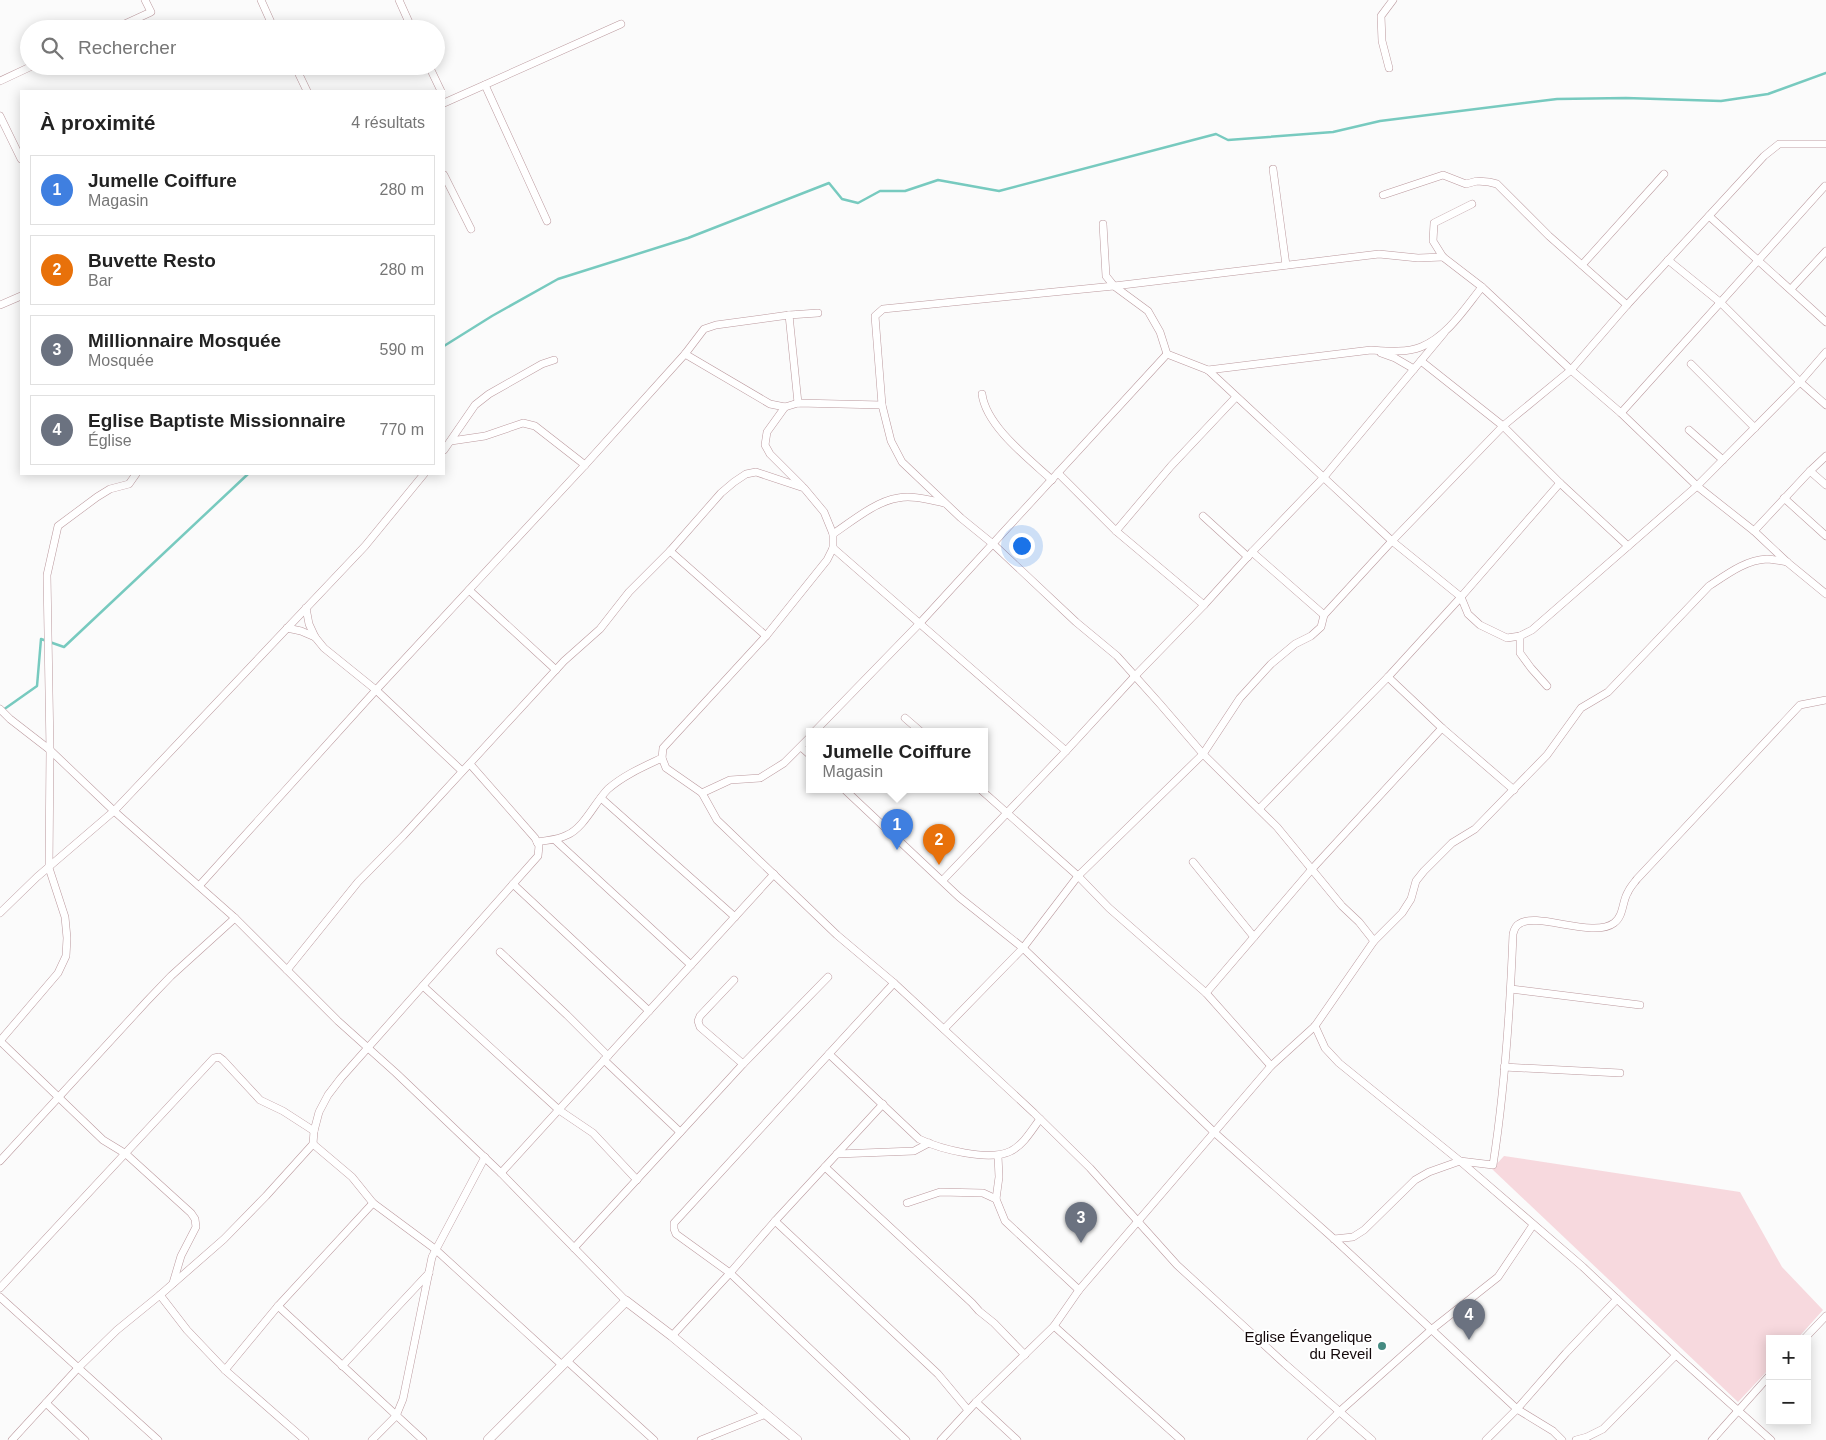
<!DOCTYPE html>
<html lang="fr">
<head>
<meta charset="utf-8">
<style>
  body { margin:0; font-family:Arial,sans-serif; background:#f2f2f2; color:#222 }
  .controls { position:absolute; right:15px; bottom:15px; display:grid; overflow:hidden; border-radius:0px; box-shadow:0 2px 12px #0003 }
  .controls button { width:45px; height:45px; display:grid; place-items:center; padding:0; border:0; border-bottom:1px solid #e0e0e0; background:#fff; color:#222; font:25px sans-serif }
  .you { position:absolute; left:1021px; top:545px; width:18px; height:18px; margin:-12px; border:4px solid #fff; border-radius:50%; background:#1a73e8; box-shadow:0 0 0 8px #1a73e833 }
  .badge { display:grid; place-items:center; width:32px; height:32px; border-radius:50%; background:#458b82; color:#fff; font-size:16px; font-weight:700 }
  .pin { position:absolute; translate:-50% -41px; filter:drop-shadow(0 1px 2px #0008) }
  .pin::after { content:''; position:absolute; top:26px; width:18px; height:15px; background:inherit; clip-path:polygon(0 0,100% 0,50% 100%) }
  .popup { position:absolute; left:806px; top:728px; width:182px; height:65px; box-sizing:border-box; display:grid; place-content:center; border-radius:0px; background:#fff; filter:drop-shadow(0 1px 4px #0005); font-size:16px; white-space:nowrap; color:#767676 }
  .popup b { font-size:19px; color:#222 }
  .popup::after { content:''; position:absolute; left:50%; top:100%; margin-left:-10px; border:10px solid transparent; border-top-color:#fff }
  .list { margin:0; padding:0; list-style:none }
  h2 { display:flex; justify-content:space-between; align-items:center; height:65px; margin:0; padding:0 20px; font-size:21px }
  h2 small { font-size:16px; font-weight:400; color:#767676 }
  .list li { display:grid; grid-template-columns:32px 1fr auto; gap:15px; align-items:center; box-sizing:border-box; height:70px; margin:0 10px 10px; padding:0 10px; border:1px solid #e0e0e0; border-radius:0px }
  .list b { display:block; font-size:19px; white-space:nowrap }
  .list p { margin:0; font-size:16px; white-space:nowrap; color:#767676 }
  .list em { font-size:16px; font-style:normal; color:#767676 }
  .icon { flex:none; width:28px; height:28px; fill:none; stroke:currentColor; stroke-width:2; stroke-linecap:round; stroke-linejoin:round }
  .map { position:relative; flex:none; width:1826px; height:1440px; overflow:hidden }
  .search { position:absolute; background:#fff; box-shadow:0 2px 12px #0003; left:20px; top:20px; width:425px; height:55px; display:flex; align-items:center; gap:12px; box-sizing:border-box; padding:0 18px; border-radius:28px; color:#767676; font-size:19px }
  .panel { position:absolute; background:#fff; box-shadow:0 2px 12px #0003; left:20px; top:90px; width:425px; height:385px; border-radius:0px }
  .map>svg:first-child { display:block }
  .green { fill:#f7d9de }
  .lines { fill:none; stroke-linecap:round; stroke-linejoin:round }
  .stream { stroke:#77cabf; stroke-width:2.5 }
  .minor-casing { stroke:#bb999e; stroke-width:8 }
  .tertiary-casing { stroke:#bb999e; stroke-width:10 }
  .minor { stroke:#fff; stroke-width:7 }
  .tertiary { stroke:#fff; stroke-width:9 }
  .poi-dot { fill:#458b82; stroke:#fff; stroke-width:2 }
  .labels { text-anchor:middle; stroke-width:4; stroke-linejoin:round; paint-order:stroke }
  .poi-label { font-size:15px; fill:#14090b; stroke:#fff; text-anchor:end }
</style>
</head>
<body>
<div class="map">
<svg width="1826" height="1440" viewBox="0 0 1826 1440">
  <rect width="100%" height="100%" fill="#fbfbfb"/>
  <polygon class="green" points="1504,1156 1740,1192 1782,1267 1823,1310 1797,1339 1770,1339 1770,1368 1738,1402 1492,1169"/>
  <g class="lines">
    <g class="stream">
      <polyline points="444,346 492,316 558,279 688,238 829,183 842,199 858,203 880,191 905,191 938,180 999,191 1216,134 1228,140 1333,132 1380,121 1557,99 1626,98 1721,101 1768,94 1826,73"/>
      <polyline points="3,710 37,686 41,639 64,647 248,474"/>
    </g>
    <defs>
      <g id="minor">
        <polyline points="261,0 274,29"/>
        <polyline points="399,0 412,29"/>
        <polyline points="114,29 151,12 145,0"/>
        <polyline points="295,66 307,91"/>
        <polyline points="429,66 441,91"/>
        <polyline points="1389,68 1382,41 1381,16 1393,0"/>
        <polyline points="0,81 32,66"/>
        <polyline points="485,85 547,221"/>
        <polyline points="444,103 621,24"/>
        <polyline points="0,116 21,159"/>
        <polyline points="1273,169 1286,265"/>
        <polyline points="444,175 471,229"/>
        <polyline points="1383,195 1443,175 1466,184 1477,181 1489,182 1497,184 1549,236 1627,305"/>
        <polyline points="1472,204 1434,223 1433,241 1443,257 1482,287 1571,370 1621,413 1697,486 1754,531 1787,562 1826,594"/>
        <polyline points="1709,216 1826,322"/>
        <polyline points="1103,224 1106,276 1114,286 1148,311 1160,332 1167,354"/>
        <polyline points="1668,260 1721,303 1800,382 1826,405"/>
        <polyline points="1582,265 1664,174"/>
        <polyline points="1791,289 1826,251"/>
        <polyline points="0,305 21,296"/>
        <polyline points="789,315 798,403"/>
        <polyline points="1381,353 1395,358 1414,369"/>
        <polyline points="685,354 770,404 785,407 798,403 882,405"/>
        <polyline points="1167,354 1208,370 1392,541 1461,597 1560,483"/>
        <polyline points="1421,361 1503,426 1560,483 1628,546"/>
        <polyline points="1691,364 1755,428"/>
        <path d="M1208 370 1371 350C1386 351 1406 353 1421 347 1448 336 1465 308 1482 287"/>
        <path d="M982 394C986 426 1029 459 1052 480"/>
        <polyline points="785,407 767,432 765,445 770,454 802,486"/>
        <polyline points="1621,413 1825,186"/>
        <polyline points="1689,430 1723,460"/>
        <polyline points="451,441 485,436 523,423 535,426 585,465"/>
        <polyline points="444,450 475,405 489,394 542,364 554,360"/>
        <polyline points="1810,471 1826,485"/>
        <polyline points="1058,473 1116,531 1204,605"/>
        <polyline points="1784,498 1826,536"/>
        <polyline points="1203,516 1248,557"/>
        <polyline points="1116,531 1171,466 1236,397"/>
        <polyline points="1754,531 1810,471 1826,456"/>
        <path d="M833 534C851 522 876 501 898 498 913 495 929 500 944 503"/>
        <polyline points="833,548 1066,751"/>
        <polyline points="670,551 766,636"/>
        <polyline points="1252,552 1324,615"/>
        <polyline points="469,590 556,670"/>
        <polyline points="306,608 309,624 315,637 324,648 376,690 462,771"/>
        <polyline points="287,628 301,631 315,637"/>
        <polyline points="1520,636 1520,653 1531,668 1547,686"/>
        <polyline points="1388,677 1442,728 1514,790"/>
        <polyline points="0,709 10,719 50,750 114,811 235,918 338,1021 396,1073 501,1173 626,1301"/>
        <polyline points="905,718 920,731"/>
        <polyline points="815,731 920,623 1167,354"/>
        <polyline points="801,747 810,755"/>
        <polyline points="844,789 959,897 1023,948 1215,1133 1334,1239 1517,1409 1553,1431 1562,1440"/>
        <polyline points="980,789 1078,876 1109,908 1206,993 1271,1066"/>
        <polyline points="702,793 717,820 837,935 894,983 1034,1113 1090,1168 1177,1265 1285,1364 1372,1440"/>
        <polyline points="601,798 735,917"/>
        <polyline points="1259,809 1388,677 1461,597 1468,614 1480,625 1507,638 1520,636 1532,630 1697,486 1800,382 1826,352"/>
        <polyline points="555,840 691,965"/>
        <path d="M537 842C547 840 558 840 567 835 584 828 595 802 608 789 624 775 643 767 662 758"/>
        <polyline points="1193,862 1254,937"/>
        <polyline points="943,880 1066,751 1134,677 1204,605 1252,552 1324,477 1444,333"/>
        <polyline points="513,884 649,1011"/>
        <polyline points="199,886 376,690 585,465 685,354 704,329 716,325 789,315 818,313"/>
        <polyline points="0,913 37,877 114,811 365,546 424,474"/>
        <path d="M1374 941 1402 913 1411 899 1416 881 1424 871 1452 843 1475 829 1547 755 1581 708 1608 692 1709 586C1726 575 1745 560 1767 559 1773 559 1780 561 1787 562"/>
        <polyline points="500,952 567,1015 608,1056"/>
        <polyline points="287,970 358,882 403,836 564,661 600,629 629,592 670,551 721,493 734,482 746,474 756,472 804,488 824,512 833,534 833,548 827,560 766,636 663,748 662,758 666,768 702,793 730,780 760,778 784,763 810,737"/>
        <polyline points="734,980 700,1016 698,1021 700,1027 743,1064"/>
        <polyline points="894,983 674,1223 674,1229 676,1234 730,1273 906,1440"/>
        <polyline points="423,986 559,1110 593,1133 637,1180"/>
        <polyline points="1511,989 1640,1005"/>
        <polyline points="1206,993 1312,869 1442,728"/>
        <polyline points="1315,1026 1325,1048 1339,1063 1460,1161 1583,1267 1676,1355 1771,1440"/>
        <polyline points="944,1029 1023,948 1078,876 1203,754 1240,698 1271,664 1295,644 1311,636 1321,627 1324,615 1392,541 1503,426 1571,370 1627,305 1764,156 1779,144 1826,144"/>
        <polyline points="0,1041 58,973 66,956 67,938 65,917 49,868 50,750 47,575 58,526 97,497 110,489 129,484 136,474"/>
        <polyline points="0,1041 103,1140 126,1154 191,1213 195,1219 196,1227 181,1256 173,1283"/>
        <path d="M829 1054 919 1139C940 1149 989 1162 1011 1151 1024 1144 1031 1131 1040 1119"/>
        <polyline points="604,1060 680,1132"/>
        <polyline points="1504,1067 1620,1073"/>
        <polyline points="313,1144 352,1177 373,1203 435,1249 562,1365"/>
        <polyline points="837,1154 914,1151 929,1143"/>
        <polyline points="998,1156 999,1177 996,1199 1005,1221 1079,1290"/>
        <polyline points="0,1161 147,1001 171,976 235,918"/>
        <polyline points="825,1167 972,1303 979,1311 994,1323 1025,1355"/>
        <polyline points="501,1173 774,874"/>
        <polyline points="907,1203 940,1192 983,1193 996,1199"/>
        <polyline points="775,1221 938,1374 968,1410"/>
        <path d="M1334 1239 1353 1237 1364 1230 1415 1180 1429 1172 1460 1161 1493 1165C1505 1088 1510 1011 1513 934 1514 930 1515 926 1519 924 1536 911 1593 939 1614 923 1624 916 1622 901 1628 892 1630 887 1634 883 1637 879L1800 705 1826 700"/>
        <polyline points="574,1248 743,1064 828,977"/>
        <polyline points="0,1288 214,1058 219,1057 223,1060 260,1100 283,1111 314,1131"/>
        <polyline points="160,1295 187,1330 225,1370 305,1440"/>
        <polyline points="0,1297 158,1440"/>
        <polyline points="278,1306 423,1440"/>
        <polyline points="1054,1326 1181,1440"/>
        <polyline points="672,1336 730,1273 775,1221 883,1104"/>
        <polyline points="1804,1339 1826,1316"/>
        <polyline points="567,1361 654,1440"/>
        <polyline points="342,1366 429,1273"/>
        <polyline points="225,1370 278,1306 373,1203"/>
        <polyline points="976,1402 1017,1440"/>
        <polyline points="46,1403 85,1440"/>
        <polyline points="12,1440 78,1368 117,1330 160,1295 224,1239 266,1196 313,1144 314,1131 319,1112 328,1095 341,1078 538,856 539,846 535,838 470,764"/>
        <polyline points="372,1440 396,1416 403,1399 432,1257 485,1157"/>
        <polyline points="701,1440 766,1414"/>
        <polyline points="941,1440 976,1402 1054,1326 1079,1290 1271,1066 1315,1026 1374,941 1359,922 1342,906 1277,827 1203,754 1160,704 1117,656 1076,622 993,544 961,518 902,462 891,441 882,405 875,316 883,309 1114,286 1379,254 1418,258 1443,257"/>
        <polyline points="1311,1440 1339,1412 1431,1330 1498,1277 1533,1225"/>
        <polyline points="1486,1440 1517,1409 1566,1353 1617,1299"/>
        <polyline points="1576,1440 1587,1437 1603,1429 1676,1355"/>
        <polyline points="1712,1440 1770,1375"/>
      </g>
      <polyline id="tertiary" points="488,1440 626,1301 672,1336 797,1440"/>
    </defs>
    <use href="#minor" class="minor-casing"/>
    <use href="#tertiary" class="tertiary-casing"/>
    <use href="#minor" class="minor"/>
    <use href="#tertiary" class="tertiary"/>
  </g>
  <circle class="poi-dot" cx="1382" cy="1346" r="5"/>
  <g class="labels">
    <g class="poi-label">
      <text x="1372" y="1342">Eglise Évangelique<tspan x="1372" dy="17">du Reveil</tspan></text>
    </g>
  </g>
</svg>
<div class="controls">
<button>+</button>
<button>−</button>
</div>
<div class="you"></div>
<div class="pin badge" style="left:897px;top:850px;background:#3f7fe0">1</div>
<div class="popup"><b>Jumelle Coiffure</b>Magasin</div>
<div class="pin badge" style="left:939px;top:865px;background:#e8710a">2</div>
<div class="pin badge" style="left:1081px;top:1243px;background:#6b7280">3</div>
<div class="pin badge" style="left:1469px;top:1340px;background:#6b7280">4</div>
<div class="search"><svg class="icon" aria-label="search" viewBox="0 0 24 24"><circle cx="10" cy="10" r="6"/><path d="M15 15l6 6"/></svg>Rechercher</div>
<section class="panel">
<h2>À proximité<small>4 résultats</small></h2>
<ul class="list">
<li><span class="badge" style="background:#3f7fe0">1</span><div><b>Jumelle Coiffure</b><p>Magasin</p></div><em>280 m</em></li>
<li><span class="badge" style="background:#e8710a">2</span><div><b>Buvette Resto</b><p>Bar</p></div><em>280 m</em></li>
<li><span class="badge" style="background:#6b7280">3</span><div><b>Millionnaire Mosquée</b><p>Mosquée</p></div><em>590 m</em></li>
<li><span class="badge" style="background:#6b7280">4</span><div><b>Eglise Baptiste Missionnaire</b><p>Église</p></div><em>770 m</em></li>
</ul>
</section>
</div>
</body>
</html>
